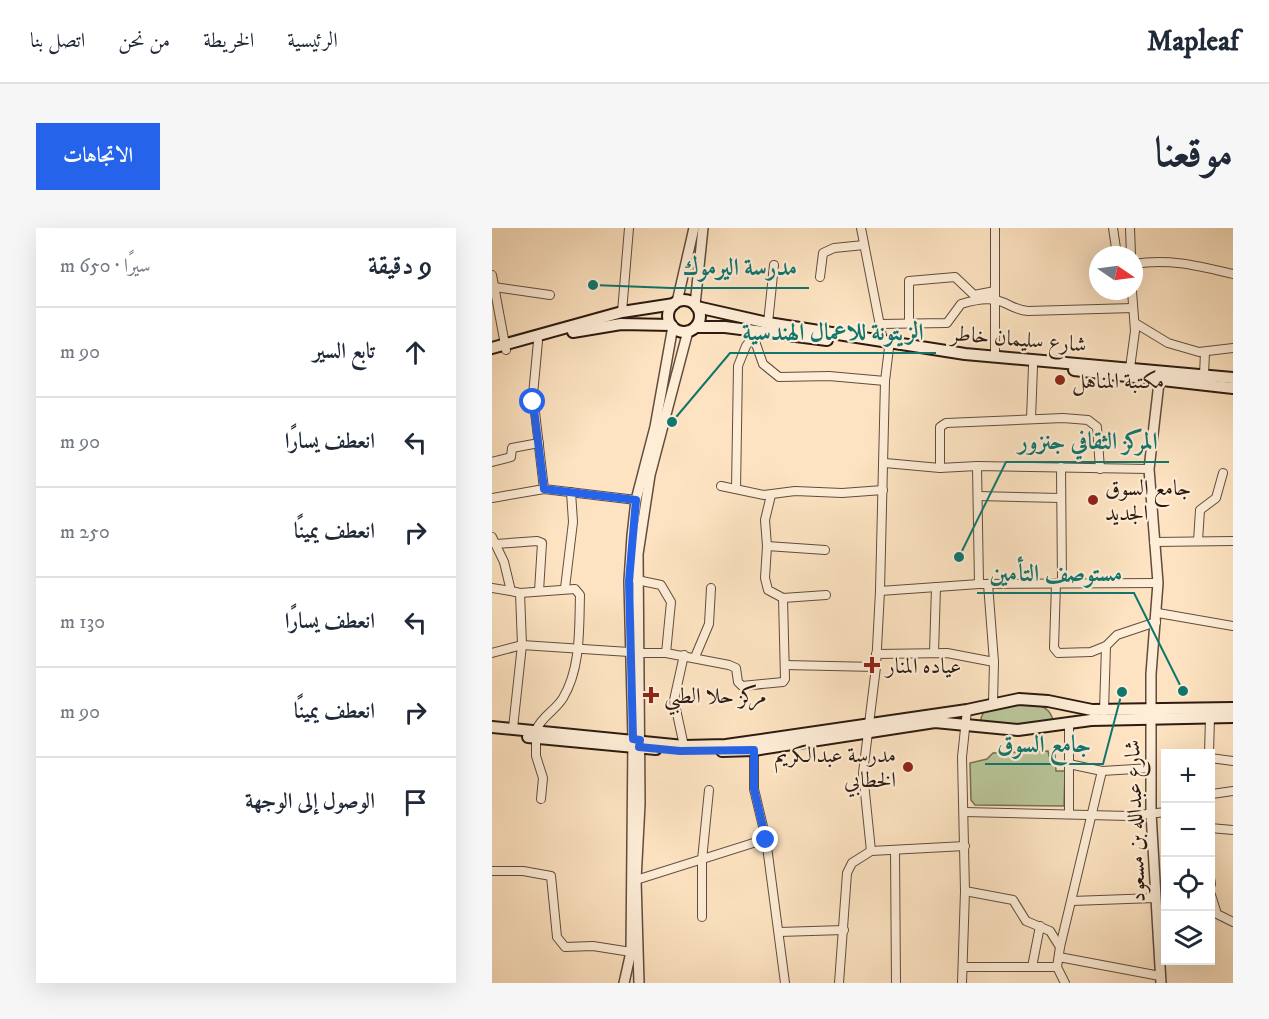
<!DOCTYPE html>
<html lang="ar">
<head>
<meta charset="utf-8">
<style>
  body { margin:0; font-family:"IM FELL DW Pica",Amiri,serif; background:#f6f6f7; color:#1f2937; direction:rtl }
  .controls { position:absolute; right:18px; bottom:18px; display:grid; overflow:hidden; border-radius:0px; box-shadow:0 6px 24px #0002 }
  .controls button { width:54px; height:54px; display:grid; place-items:center; padding:0; border:0; border-bottom:2px solid #e0e1e3; background:#fff; color:#1f2937; font:30px sans-serif }
  .compass { position:absolute; left:597px; top:18px; width:54px; height:54px; border-radius:50%; background:#fff; box-shadow:0 6px 24px #0002; rotate:103deg }
  .stop { position:absolute; width:18px; height:18px; margin:-14px; border:4px solid #2563eb; border-radius:50%; background:#fff }
  .stop.end { background:#2563eb; border-color:#fff; box-shadow:0 2px 6px #0008 }
  .list { margin:0; padding:0; list-style:none }
  h2 { display:flex; justify-content:space-between; align-items:center; height:78px; margin:0; padding:0 24px; font-size:26px }
  h2 small { font-size:20px; font-weight:400; color:#747a83 }
  .list li { display:grid; grid-template-columns:39px 1fr auto; gap:18px; align-items:center; box-sizing:border-box; height:90px; padding:0 24px; border-top:2px solid #e0e1e3 }
  .list b { display:block; font-size:22px; white-space:nowrap }
  .list em { font-size:20px; font-style:normal; color:#747a83 }
  .icon { flex:none; width:33px; height:33px; fill:none; stroke:currentColor; stroke-width:2; stroke-linecap:round; stroke-linejoin:round }
  .map { position:relative; flex:none; width:741px; height:755px; overflow:hidden; direction:ltr; border-radius:0px }
  header { display:flex; align-items:center; gap:36px; box-sizing:border-box; height:84px; padding:0 30px; background:#fff; border-bottom:2px solid #e0e1e3 }
  header strong { font-size:28px }
  nav { display:flex; gap:33px; margin-inline-start:auto; font-size:21px }
  .intro { display:flex; align-items:center; justify-content:space-between; box-sizing:border-box; height:144px; padding:0 36px }
  h1 { margin:0; font-size:42px }
  .button { padding:15px 27px; border-radius:0px; background:#2563eb; color:#fff; font-size:21px; font-weight:700 }
  main { display:flex; gap:36px; padding:0 36px }
  aside { flex:1; background:#fff; border-radius:0px; box-shadow:0 6px 24px #0002 }
  .map>svg:first-child { display:block }
  .garden { fill:#b9c598; stroke:#737054; stroke-width:1.5 }
  .lines { fill:none; stroke-linecap:round; stroke-linejoin:round }
  .minor-casing { stroke:#614d3d; stroke-width:10 }
  .tertiary-casing { stroke:#614d3d; stroke-width:12 }
  .secondary-casing { stroke:#2d1b11; stroke-width:14 }
  .minor { stroke:#feedd7; stroke-width:8 }
  .tertiary { stroke:#feedd7; stroke-width:9 }
  .secondary { stroke:#feedd7; stroke-width:10 }
  .route { stroke:#2563eb; stroke-width:8 }
  .poi-dot { fill:#8f2418; stroke:#feedd7; stroke-width:2 }
  .labels { text-anchor:middle; stroke-width:4.5; stroke-linejoin:round; paint-order:stroke }
  .street-label { font-size:22px; fill:#2d1b11; stroke:#feedd7 }
  .poi-label { font-size:22px; fill:#2d1b11; stroke:#feedd7; text-anchor:start }
  .leader { fill:none; stroke:#0f766e; stroke-width:2 }
  .callout-dot { fill:#0f766e; stroke:#feedd7; stroke-width:2 }
  .callout-label { font-size:24px; text-anchor:middle; font-weight:bold; fill:#0f766e; stroke:#feedd7; stroke-width:4.5; stroke-linejoin:round; paint-order:stroke }
</style>
</head>
<body>
<header>
<strong>Mapleaf</strong>
<nav><a>الرئيسية</a><a>الخريطة</a><a>من نحن</a><a>اتصل بنا</a></nav>
</header>
<div class="intro"><h1>موقعنا</h1><a class="button">الاتجاهات</a></div>
<main>
<div class="map">
<svg width="741" height="755" viewBox="0 0 741 755">
  <rect width="100%" height="100%" fill="#fde3c1"/>
  <filter id="stains"><feTurbulence type="fractalNoise" baseFrequency=".00333" numOctaves="4"/><feColorMatrix values="0 0 0 0 .2 0 0 0 0 .09 0 0 0 0 .02 0 0 0 .5 -.17"/></filter>
  <radialGradient id="worn" r=".72"><stop offset=".6" stop-color="#630" stop-opacity="0"/><stop offset="1" stop-color="#630" stop-opacity=".3"/></radialGradient>
  <g class="garden">
    <path d="M509 476C526 476 557 470 561 493L558 497H490L489 490 493 481Z"/>
    <polygon points="556,523 557,528 563,527 564,543 573,543 572,578 483,577 479,572 478,535 495,531 501,525"/>
  </g>
  <g class="lines">
    <defs>
      <g id="minor">
        <polyline points="369,0 391,113"/>
        <polyline points="503,0 503,129"/>
        <polyline points="621,0 625,27"/>
        <polyline points="638,0 639,27"/>
        <path d="M642 36C677 30 707 38 741 46"/>
        <polyline points="0,47 14,122"/>
        <polyline points="328,49 331,25 342,20 372,17"/>
        <polyline points="2,59 58,67"/>
        <polyline points="130,84 137,0"/>
        <polyline points="276,95 282,37"/>
        <polyline points="417,95 417,53 463,49 482,67 503,63"/>
        <polyline points="643,95 676,115 707,124 741,120"/>
        <path d="M388 96 455 95 469 76C479 73 493 70 503 72 516 74 521 82 536 83L641 80"/>
        <polyline points="259,102 271,136 287,149 337,148 393,153"/>
        <polyline points="46,113 41,167 52,261"/>
        <polyline points="638,140 643,103 640,63"/>
        <polyline points="712,147 713,124"/>
        <polyline points="539,191 541,138"/>
        <polyline points="0,234 19,229 20,220 47,215"/>
        <polyline points="393,235 448,240 485,238 657,241"/>
        <polyline points="485,238 487,356"/>
        <polyline points="569,239 570,354"/>
        <polyline points="448,240 448,199 454,195 571,190 596,192 605,199 608,241"/>
        <polyline points="229,258 272,267 303,263 350,265 391,262"/>
        <polyline points="244,261 246,138 254,118 261,109"/>
        <polyline points="279,267 273,292 275,318 273,350 276,362 291,370 334,367"/>
        <polyline points="486,268 569,270"/>
        <polyline points="0,270 52,261 144,272"/>
        <polyline points="0,309 12,334 19,363 28,365 30,417 21,500"/>
        <polyline points="706,313 708,282 724,270 731,245"/>
        <polyline points="662,314 741,313"/>
        <polyline points="4,316 45,313 50,315 47,363"/>
        <polyline points="275,318 333,322"/>
        <polyline points="145,352 169,357 179,374 174,425"/>
        <polyline points="564,355 562,420 566,425 599,424 614,418 625,407 664,394"/>
        <polyline points="0,360 19,363"/>
        <polyline points="73,360 81,294 79,264"/>
        <polyline points="388,363 487,356 666,355"/>
        <path d="M28 365 83 361 88 367C87 401 89 440 71 470 63 483 50 488 44 502"/>
        <polyline points="666,385 741,398"/>
        <polyline points="0,425 30,417 137,424"/>
        <polyline points="146,425 174,425 237,437 244,440 246,454 250,458 291,454 293,451 291,370"/>
        <polyline points="442,425 444,359"/>
        <polyline points="384,426 455,425 502,434 496,356"/>
        <polyline points="203,429 217,396 219,360"/>
        <polyline points="293,437 384,439"/>
        <polyline points="501,475 502,434"/>
        <polyline points="612,483 614,418"/>
        <polyline points="577,495 577,585"/>
        <polyline points="44,510 44,528 51,550 49,571"/>
        <polyline points="192,518 182,472 192,427"/>
        <polyline points="262,522 262,561 274,611 293,755"/>
        <polyline points="717,526 718,489"/>
        <polyline points="718,530 741,533"/>
        <polyline points="610,543 659,540"/>
        <polyline points="720,566 741,563"/>
        <polyline points="472,584 637,588 674,584"/>
        <polyline points="718,600 741,602"/>
        <polyline points="403,622 404,755"/>
        <polyline points="379,623 371,545 384,439 388,363 393,153 397,120"/>
        <polyline points="0,643 31,643 59,648 65,709 73,719 101,718 139,724"/>
        <polyline points="718,650 719,656"/>
        <polyline points="144,652 274,611"/>
        <polyline points="473,663 521,672 534,693 558,703 568,719"/>
        <polyline points="719,667 725,686 741,694"/>
        <polyline points="580,673 663,670"/>
        <polyline points="210,689 210,632 217,562"/>
        <polyline points="287,704 352,702"/>
        <polyline points="567,729 668,748"/>
        <polyline points="471,739 565,739"/>
        <polyline points="540,739 548,698"/>
        <polyline points="347,755 355,645 360,635 379,623 473,618"/>
        <polyline points="470,755 473,663 470,529 475,482"/>
        <polyline points="573,755 565,739 568,719 610,543 577,536"/>
      </g>
      <g id="tertiary">
        <polyline points="185,74 202,0"/>
        <polyline points="203,77 211,0"/>
        <polyline points="668,146 657,241 666,355 659,446 659,585 669,755"/>
        <polyline points="132,755 139,724 141,511 137,353 140,308 144,272 163,199 181,98"/>
        <polyline points="147,755 144,652 148,576 146,326 158,247 196,103"/>
      </g>
      <g id="secondary">
        <circle cx="192" cy="88" r="16"/>
        <polyline points="205,79 276,95 473,126 741,150"/>
        <polyline points="204,99 233,99 335,112"/>
        <polyline points="81,104 129,96 179,97"/>
        <polyline points="0,120 130,84 182,76"/>
        <polyline points="582,142 741,160"/>
        <polyline points="0,499 192,518 234,517 475,482 527,471 556,473 600,482 741,480"/>
        <polyline points="36,509 164,521"/>
        <polyline points="230,523 262,522 443,494 526,502 599,492 741,489"/>
      </g>
    </defs>
    <use href="#minor" class="minor-casing"/>
    <use href="#tertiary" class="tertiary-casing"/>
    <use href="#secondary" class="secondary-casing"/>
    <use href="#minor" class="minor"/>
    <use href="#tertiary" class="tertiary"/>
    <use href="#secondary" class="secondary"/>
  </g>
  <g class="lines">
    <polyline class="route" points="41,174 52,261 144,272 137,353 141,511 148,512 147,519 188,523 262,522 262,561 274,612"/>
  </g>
  <g class="poi-dot">
    <circle cx="568" cy="152" r="6"/>
    <circle cx="601" cy="272" r="6"/>
    <path d="M377 428h6v6h6v6h-6v6h-6v-6h-6v-6h6z"/>
    <path d="M156 458h6v6h6v6h-6v6h-6v-6h-6v-6h6z"/>
    <circle cx="416" cy="539" r="6"/>
  </g>
  <g class="labels">
    <g class="street-label">
      <text transform="translate(527 110) rotate(5)" y="8">شارع سليمان خاطر</text>
      <text transform="translate(642 593) rotate(-92)" y="8">شارع عبدالله بن مسعود</text>
    </g>
    <g class="poi-label">
      <text x="580" y="160">مكتبة المناهل</text>
      <text x="613" y="267">جامع السوق<tspan x="613" dy="25">الجديد</tspan></text>
      <text x="394" y="445">عياده المنار</text>
      <text x="172" y="475">مركز حلا الطبي</text>
      <text x="404" y="534" text-anchor="end">مدرسة عبدالكريم<tspan x="404" dy="25">الخطابي</tspan></text>
    </g>
  </g>
  <path class="leader" d="M101 57L179 60H317M180 194L238 125H444M467 329L514 234H677M691 463L642 365H485M630 464L611 536H493"/>
  <g class="callout-dot">
    <circle cx="101" cy="57" r="6"/>
    <circle cx="180" cy="194" r="6"/>
    <circle cx="467" cy="329" r="6"/>
    <circle cx="691" cy="463" r="6"/>
    <circle cx="630" cy="464" r="6"/>
  </g>
  <g class="callout-label">
    <text x="248" y="47">مدرسة اليرموك</text>
    <text x="341" y="112">الزيتونة للاعمال الهندسية</text>
    <text x="596" y="221">المركز الثقافي جنزور</text>
    <text x="564" y="353">مستوصف التأمين</text>
    <text x="552" y="524">جامع السوق</text>
  </g>
  <rect width="100%" height="100%" filter="url(#stains)"/>
  <rect width="100%" height="100%" fill="url(#worn)"/>
</svg>
<div class="controls">
<button>+</button>
<button>−</button>
<button><svg class="icon" aria-label="locate" viewBox="0 0 24 24"><circle cx="12" cy="12" r="6"/><path d="M12 2v4M12 18v4M2 12h4M18 12h4"/></svg></button>
<button><svg class="icon" aria-label="layers" viewBox="0 0 24 24"><path d="M12 4l9 5-9 5-9-5zM3 14l9 5 9-5"/></svg></button>
</div>
<svg class="compass" viewBox="-18 -18 36 36"><path d="M0-13l5 13h-10z" fill="#e53935"/><path d="M0 13l5-13h-10z" fill="#747a83"/></svg>
<div class="stop" style="left:41px;top:174px"></div>
<div class="stop end" style="left:274px;top:612px"></div>
</div>
<aside>
<h2>9 دقيقة<small>سيرًا · 650 m</small></h2>
<ul class="list">
<li><svg class="icon" aria-label="ahead" viewBox="0 0 24 24"><path d="M12 20V5M6 11l6-6 6 6"/></svg><div><b>تابع السير</b></div><em>90 m</em></li>
<li><svg class="icon" aria-label="left" viewBox="0 0 24 24"><path d="M17 20v-9H6M10 6l-5 5 5 5"/></svg><div><b>انعطف يسارًا</b></div><em>90 m</em></li>
<li><svg class="icon" aria-label="right" viewBox="0 0 24 24"><path d="M7 20v-9h11M14 6l5 5-5 5"/></svg><div><b>انعطف يمينًا</b></div><em>250 m</em></li>
<li><svg class="icon" aria-label="left" viewBox="0 0 24 24"><path d="M17 20v-9H6M10 6l-5 5 5 5"/></svg><div><b>انعطف يسارًا</b></div><em>130 m</em></li>
<li><svg class="icon" aria-label="right" viewBox="0 0 24 24"><path d="M7 20v-9h11M14 6l5 5-5 5"/></svg><div><b>انعطف يمينًا</b></div><em>90 m</em></li>
<li><svg class="icon" aria-label="arrive" viewBox="0 0 24 24"><path d="M6 21V4h12l-3 4 3 4H6"/></svg><div><b>الوصول إلى الوجهة</b></div></li>
</ul>
</aside>
</main>
</body>
</html>
